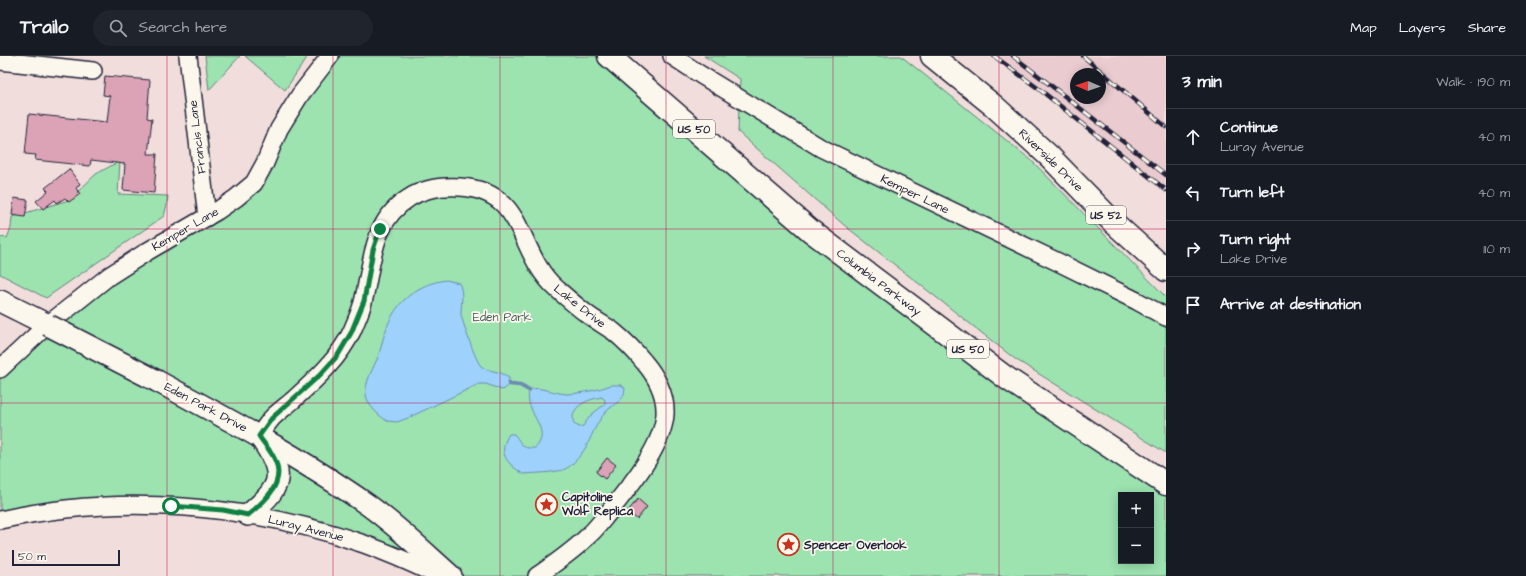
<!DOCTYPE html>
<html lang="en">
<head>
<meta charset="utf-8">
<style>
  body { margin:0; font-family:"Architects Daughter",sans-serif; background:#20242c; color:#f1f3f6 }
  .controls { position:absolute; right:12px; bottom:12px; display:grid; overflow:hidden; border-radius:0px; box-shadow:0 2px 10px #0003 }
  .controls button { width:36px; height:36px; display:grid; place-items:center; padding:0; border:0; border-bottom:1px solid #363941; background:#171b24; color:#f1f3f6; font:20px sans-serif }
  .compass { position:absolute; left:1070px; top:12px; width:36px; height:36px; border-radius:50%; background:#171b24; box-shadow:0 2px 10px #0003; rotate:272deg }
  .scale { position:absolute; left:12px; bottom:10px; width:108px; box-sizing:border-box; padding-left:4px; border:2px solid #22223b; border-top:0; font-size:11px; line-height:14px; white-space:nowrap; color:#22223b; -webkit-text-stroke:3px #fbf7ec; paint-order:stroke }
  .stop { position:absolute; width:12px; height:12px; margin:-9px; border:3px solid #0b8043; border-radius:50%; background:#fff }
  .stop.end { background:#0b8043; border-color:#fff; box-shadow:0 1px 4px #0008 }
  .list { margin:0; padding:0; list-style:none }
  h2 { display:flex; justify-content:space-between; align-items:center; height:52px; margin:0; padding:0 16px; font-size:17px }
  h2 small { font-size:13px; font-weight:400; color:#9ea1a6 }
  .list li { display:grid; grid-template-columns:26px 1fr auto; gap:12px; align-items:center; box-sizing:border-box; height:56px; padding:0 16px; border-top:1px solid #363941 }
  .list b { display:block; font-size:15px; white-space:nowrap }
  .list p { margin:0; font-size:13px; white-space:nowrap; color:#9ea1a6 }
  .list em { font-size:13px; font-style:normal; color:#9ea1a6 }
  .icon { flex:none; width:22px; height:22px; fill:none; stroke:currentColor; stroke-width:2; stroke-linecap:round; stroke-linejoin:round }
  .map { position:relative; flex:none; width:1166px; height:520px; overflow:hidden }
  header { display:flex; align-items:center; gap:24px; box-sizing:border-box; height:56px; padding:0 20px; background:#171b24; border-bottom:1px solid #363941 }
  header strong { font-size:19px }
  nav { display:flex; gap:22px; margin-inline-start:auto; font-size:14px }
  .search { width:280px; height:36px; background:#20242c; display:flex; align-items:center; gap:10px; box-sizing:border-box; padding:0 14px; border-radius:22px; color:#9ea1a6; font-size:15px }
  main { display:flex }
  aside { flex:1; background:#171b24 }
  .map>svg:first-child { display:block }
  .built { fill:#eaccd0; fill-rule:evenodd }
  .green { fill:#9ce3b0; stroke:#5f8276; fill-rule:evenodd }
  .water { fill:#9ed2fc; stroke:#6c8caf; fill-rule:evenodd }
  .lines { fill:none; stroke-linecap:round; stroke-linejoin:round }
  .stream { stroke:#6c8caf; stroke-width:4.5 }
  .building { fill:#dba3b5; stroke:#22223b }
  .minor-casing { stroke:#22223b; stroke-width:20 }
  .tertiary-casing { stroke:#22223b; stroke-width:24 }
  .primary-casing { stroke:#22223b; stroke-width:25 }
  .trunk-casing { stroke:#22223b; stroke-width:25 }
  .minor { stroke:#fbf7ec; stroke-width:17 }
  .tertiary { stroke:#fbf7ec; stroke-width:21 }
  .primary { stroke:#fbf7ec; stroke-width:22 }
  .trunk { stroke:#fbf7ec; stroke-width:22 }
  .rail-casing { stroke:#22223b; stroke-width:4.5 }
  .rail { stroke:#fbf7ec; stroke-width:3; stroke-dasharray:9; stroke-linecap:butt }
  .tertiary-bridge-casing { stroke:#22223b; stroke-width:24; stroke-linecap:butt }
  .tertiary-bridge { stroke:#fbf7ec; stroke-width:21 }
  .route { stroke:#0b8043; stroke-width:5 }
  .grid { fill:none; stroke:#c2185b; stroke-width:1; stroke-opacity:0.55 }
  .labels { text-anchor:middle; stroke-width:3.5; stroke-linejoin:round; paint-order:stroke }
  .shield { fill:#fbf7ec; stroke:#636270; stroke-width:1 }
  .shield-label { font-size:11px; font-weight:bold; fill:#22223b }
  .street-label { font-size:12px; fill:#22223b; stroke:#fbf7ec }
  .park-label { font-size:12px; fill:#475c5e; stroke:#fbf7ec }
  .poi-label { font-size:12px; font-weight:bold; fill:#22223b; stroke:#fbf7ec; text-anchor:start }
</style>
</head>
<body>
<header>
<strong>Trailo</strong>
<div class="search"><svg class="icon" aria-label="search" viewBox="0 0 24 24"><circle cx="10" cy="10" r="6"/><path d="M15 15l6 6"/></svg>Search here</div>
<nav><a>Map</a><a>Layers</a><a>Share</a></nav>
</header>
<main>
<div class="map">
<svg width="1166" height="520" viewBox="0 0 1166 520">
  <rect width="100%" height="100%" fill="#f1dedc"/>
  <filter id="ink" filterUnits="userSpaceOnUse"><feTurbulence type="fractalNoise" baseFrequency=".025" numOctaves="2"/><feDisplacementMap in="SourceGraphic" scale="8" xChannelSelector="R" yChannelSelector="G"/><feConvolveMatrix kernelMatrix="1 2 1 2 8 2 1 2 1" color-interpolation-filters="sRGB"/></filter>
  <g filter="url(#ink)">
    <path class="built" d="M994 0H1166V134L1039 33ZM1076 18H1100V42H1076Z"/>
    <g class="green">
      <polygon points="205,0 240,0 209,34"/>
      <polygon points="245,0 308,0 285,34"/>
      <path d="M330 0H609L812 175 1166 428V520H439L365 488 171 450 0 464V313L45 271 236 142ZM1121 439H1151V505H1121Z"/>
      <polygon points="704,0 901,0 1031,104 1166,241 1166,397 1015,303 844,169 738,76 740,23"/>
      <polygon points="120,105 118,138 168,140 167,149 164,160 46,242 0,218 0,181 7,182 11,172 12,161 69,144 96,118"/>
    </g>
    <g class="water">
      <path d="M446 224 459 227C464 237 461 247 461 258 462 265 476 306 481 310 489 317 499 313 509 322 509 328 508 332 502 334L486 328H479L408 362 397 366 387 365C378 359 368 350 366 339 364 327 374 311 378 301 381 293 382 285 385 277 394 247 416 228 446 224Z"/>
      <path d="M611 329H621L625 332C625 346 612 348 605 357 597 366 593 377 588 387 584 396 572 411 563 414 551 417 536 417 523 418 507 407 497 398 509 378H514C522 387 520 393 535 392 549 379 536 366 531 352 528 346 528 340 529 334 539 329 555 338 568 338 582 337 598 334 611 329ZM602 341 605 344V348L591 359 583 370 579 371 574 368C568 351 588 343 602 341Z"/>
    </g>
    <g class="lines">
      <polyline class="stream" points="509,328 520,329 529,334"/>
    </g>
    <g class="building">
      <polygon points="105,20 150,24 147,62 152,63 148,98 157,98 154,137 123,134 125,108 91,104 90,110 35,104 36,99 25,98 29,58 107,66 110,40 103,39"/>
      <polygon points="69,113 80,128 76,132 80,138 69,146 65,142 57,147 55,144 43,153 36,145 48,135 45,132"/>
      <polygon points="14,142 28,144 25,161 12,159"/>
      <polygon points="607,402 616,409 605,423 596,416"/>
      <polygon points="638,443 647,451 637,463 627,456"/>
    </g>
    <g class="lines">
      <defs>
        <g id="minor">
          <polyline points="188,0 207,161"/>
          <polyline points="672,0 701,19 821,92 1058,206 1137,245 1166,261"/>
          <polyline points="0,5 93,15"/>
          <polyline points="0,313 45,271 109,220 148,195 217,155 236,142 254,127 265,107 279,73 300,39 330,0"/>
          <path d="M259 380C263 374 267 368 272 362 278 356 285 351 292 345 315 324 339 303 352 275 356 265 362 253 364 242 373 204 372 165 409 142 424 132 443 130 460 131 528 135 515 196 557 233 566 241 576 250 587 258 595 264 604 269 613 275 624 284 635 295 644 306 656 320 666 339 665 358 663 391 629 431 609 456 603 463 597 472 589 479 575 494 554 508 537 520"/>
          <path d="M0 464C119 437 248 448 364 488 389 497 414 508 439 520"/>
        </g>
        <g id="tertiary">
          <polyline points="0,245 48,269"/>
          <path d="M157 325C228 363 301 402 368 449 397 470 424 496 451 520"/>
          <path d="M248 459C281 432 287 420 262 384"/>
        </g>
        <polyline id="primary" points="932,0 994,50 1049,100 1114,167 1166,214"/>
        <polyline id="trunk" points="609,0 811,175 1005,321 1166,428"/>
      </defs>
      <use href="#minor" class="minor-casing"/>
      <use href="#tertiary" class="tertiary-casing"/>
      <use href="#primary" class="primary-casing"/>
      <use href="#trunk" class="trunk-casing"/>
      <use href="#minor" class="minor"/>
      <use href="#tertiary" class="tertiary"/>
      <use href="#primary" class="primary"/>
      <use href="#trunk" class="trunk"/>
      <defs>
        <g id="rail">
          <polyline points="994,0 1039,33 1166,134"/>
          <polyline points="1013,0 1166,119"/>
          <polyline points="1083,0 1166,71"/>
        </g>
      </defs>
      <use href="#rail" class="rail-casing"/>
      <use href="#rail" class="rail"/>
      <defs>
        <polyline id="tertiary-bridge" points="48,269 157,325"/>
      </defs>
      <use href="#tertiary-bridge" class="tertiary-bridge-casing"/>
      <use href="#tertiary-bridge" class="tertiary-bridge"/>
    </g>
  </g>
  <g class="lines" filter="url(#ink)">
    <path class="route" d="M171 450 223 454 248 459C264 446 286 427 275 404 271 395 264 388 259 380L272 362 321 318 338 299 351 277 364 245 373 194 380 173"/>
  </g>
  <path class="grid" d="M167 0V520M333 0V520M500 0V520M666 0V520M833 0V520M999 0V520M0 173H1166M0 347H1166"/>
  <defs>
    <symbol id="sight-ring" viewBox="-11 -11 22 22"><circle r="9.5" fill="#fbf7ec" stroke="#c8321e" stroke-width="1.5"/><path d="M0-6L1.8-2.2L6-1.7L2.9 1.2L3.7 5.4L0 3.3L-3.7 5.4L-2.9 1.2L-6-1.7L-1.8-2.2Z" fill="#c8321e"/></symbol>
  </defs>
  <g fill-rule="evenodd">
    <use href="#sight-ring" x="534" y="436" width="25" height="25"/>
    <use href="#sight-ring" x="776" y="476" width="25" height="25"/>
  </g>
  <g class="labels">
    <g class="shield">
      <rect x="673" y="64" width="42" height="18" rx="3"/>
      <rect x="1086" y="150" width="40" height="18" rx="3"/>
      <rect x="947" y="284" width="42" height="18" rx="3"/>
    </g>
    <g class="shield-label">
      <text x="694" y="77">US 50</text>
      <text x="1106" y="163">US 52</text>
      <text x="968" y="297">US 50</text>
    </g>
    <g class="street-label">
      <text transform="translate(197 81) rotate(-97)" y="4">Francis Lane</text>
      <text transform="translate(1051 104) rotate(44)" y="4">Riverside Drive</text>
      <text transform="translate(915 138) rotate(26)" y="4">Kemper Lane</text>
      <text transform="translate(185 173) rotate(-30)" y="4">Kemper Lane</text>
      <text transform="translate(879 226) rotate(37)" y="4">Columbia Parkway</text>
      <text transform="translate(580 250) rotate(38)" y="4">Lake Drive</text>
      <text transform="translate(206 351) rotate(28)" y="4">Eden Park Drive</text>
      <text transform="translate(306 472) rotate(14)" y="4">Luray Avenue</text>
    </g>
    <g class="park-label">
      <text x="502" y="265">Eden Park</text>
    </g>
    <g class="poi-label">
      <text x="562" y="445">Capitoline<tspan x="562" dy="14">Wolf Replica</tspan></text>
      <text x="804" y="493">Spencer Overlook</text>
    </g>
  </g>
</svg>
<div class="controls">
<button>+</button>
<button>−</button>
</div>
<svg class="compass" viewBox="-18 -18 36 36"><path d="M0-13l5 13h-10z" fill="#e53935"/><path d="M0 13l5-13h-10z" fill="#9ea1a6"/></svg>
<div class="scale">50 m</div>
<div class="stop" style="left:171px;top:450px"></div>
<div class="stop end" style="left:380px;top:173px"></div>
</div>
<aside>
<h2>3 min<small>Walk · 190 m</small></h2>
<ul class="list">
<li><svg class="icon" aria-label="ahead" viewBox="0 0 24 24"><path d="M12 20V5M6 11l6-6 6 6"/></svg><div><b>Continue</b><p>Luray Avenue</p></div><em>40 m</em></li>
<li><svg class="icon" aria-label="left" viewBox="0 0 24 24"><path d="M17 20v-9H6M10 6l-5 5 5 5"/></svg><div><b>Turn left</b></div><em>40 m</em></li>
<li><svg class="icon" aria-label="right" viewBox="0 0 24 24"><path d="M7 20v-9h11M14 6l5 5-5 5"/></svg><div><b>Turn right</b><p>Lake Drive</p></div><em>110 m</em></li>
<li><svg class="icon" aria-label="arrive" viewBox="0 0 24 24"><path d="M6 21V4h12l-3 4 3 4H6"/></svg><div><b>Arrive at destination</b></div></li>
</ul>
</aside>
</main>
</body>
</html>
